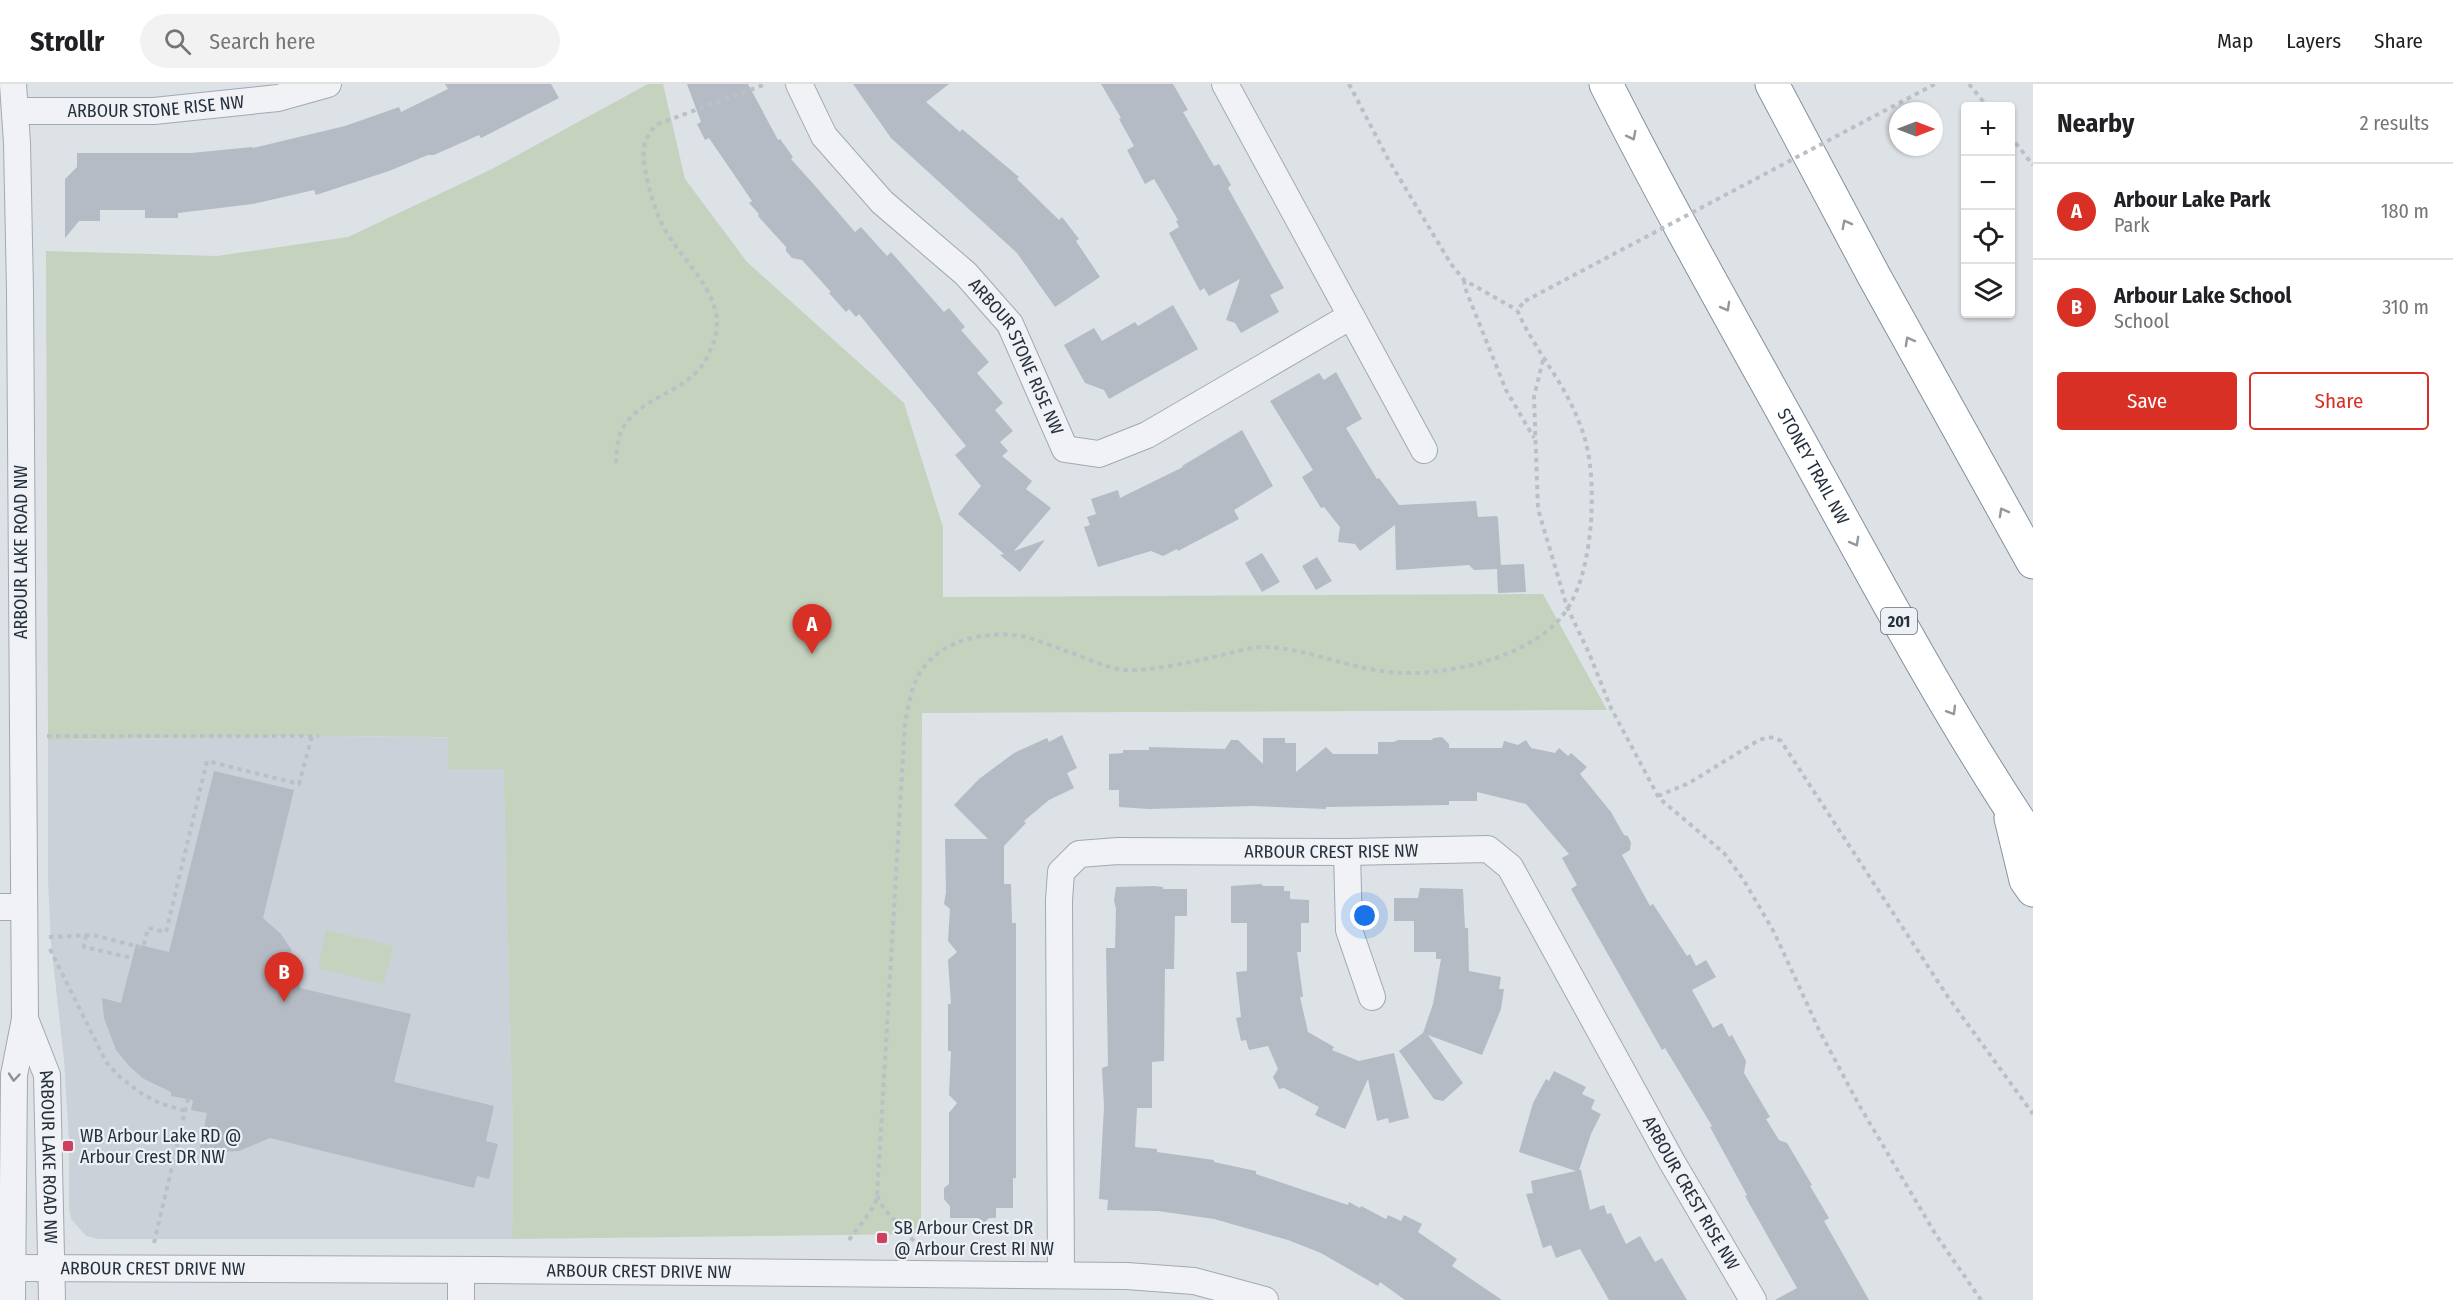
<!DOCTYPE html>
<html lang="en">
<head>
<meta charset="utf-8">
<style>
  body { margin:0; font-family:"Fira Sans Condensed",sans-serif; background:#f2f2f2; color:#202124 }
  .controls { position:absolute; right:18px; top:18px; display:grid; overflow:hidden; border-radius:6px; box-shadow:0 2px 4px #0004 }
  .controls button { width:54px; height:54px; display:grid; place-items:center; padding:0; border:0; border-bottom:2px solid #e0e0e0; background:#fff; color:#202124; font:30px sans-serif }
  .compass { position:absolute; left:1889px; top:18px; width:54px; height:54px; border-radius:50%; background:#fff; box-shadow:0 2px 4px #0004; rotate:90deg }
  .you { position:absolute; left:1365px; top:832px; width:21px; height:21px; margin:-15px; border:4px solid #fff; border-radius:50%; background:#1a73e8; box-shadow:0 0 0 9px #1a73e833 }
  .badge { display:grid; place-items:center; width:39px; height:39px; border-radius:50%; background:#d93025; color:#fff; font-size:20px; font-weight:700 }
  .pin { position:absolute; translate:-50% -50px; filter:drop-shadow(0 2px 3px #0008) }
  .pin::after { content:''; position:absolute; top:32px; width:21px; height:18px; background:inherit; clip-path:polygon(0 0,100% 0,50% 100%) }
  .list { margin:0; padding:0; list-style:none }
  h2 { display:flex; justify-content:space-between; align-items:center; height:78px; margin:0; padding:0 24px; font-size:26px }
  h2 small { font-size:20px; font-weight:400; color:#757577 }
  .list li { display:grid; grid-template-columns:39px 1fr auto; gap:18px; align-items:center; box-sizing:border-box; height:96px; padding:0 24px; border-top:2px solid #e0e0e0 }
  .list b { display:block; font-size:22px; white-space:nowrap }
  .list p { margin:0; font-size:20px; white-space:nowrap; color:#757577 }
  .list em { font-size:20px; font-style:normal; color:#757577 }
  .actions { display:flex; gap:12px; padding:18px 24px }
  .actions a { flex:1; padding:14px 0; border:2px solid #d93025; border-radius:6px; text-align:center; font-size:21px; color:#d93025 }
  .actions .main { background:#d93025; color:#fff }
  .icon { flex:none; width:33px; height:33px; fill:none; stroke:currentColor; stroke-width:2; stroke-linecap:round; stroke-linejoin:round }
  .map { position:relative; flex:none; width:2033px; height:1216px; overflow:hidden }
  header { display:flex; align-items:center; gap:36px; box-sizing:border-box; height:84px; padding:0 30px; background:#fff; border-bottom:2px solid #e0e0e0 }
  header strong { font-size:28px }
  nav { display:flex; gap:33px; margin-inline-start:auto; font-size:21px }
  .search { width:420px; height:54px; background:#f2f2f2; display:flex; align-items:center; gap:15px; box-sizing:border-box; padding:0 21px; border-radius:33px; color:#757577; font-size:22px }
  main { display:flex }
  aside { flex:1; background:#fff }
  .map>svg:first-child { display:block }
  .built { fill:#cbd1d9 }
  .green { fill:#c4d2be }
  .building { fill:#b4bbc4 }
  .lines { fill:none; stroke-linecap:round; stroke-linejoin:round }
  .minor-casing { stroke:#a2a9b1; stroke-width:28 }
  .highway-casing { stroke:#84909e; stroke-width:35 }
  .path { stroke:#bbc0c6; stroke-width:4; stroke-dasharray:4.5 4.5; stroke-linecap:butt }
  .minor { stroke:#f0f2f6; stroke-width:26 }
  .highway { stroke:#fff; stroke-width:33 }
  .path-bridge { stroke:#bbc0c6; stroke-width:4; stroke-dasharray:4.5 4.5; stroke-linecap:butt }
  .oneway { stroke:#92989e }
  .oneway2 { stroke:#8b929a }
  .poi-dot { fill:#d03f5e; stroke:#edf1f5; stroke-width:2 }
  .labels { text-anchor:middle; stroke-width:4.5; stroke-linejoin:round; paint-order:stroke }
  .shield { fill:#edf1f5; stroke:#626b75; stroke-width:1.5 }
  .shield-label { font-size:16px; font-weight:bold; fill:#26313e }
  .street-label { font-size:18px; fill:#26313e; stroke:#edf1f5 }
  .poi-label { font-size:18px; fill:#26313e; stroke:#edf1f5; text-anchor:start }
</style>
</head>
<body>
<header>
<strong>Strollr</strong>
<div class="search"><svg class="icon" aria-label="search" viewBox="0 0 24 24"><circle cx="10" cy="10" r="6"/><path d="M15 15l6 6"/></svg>Search here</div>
<nav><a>Map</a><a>Layers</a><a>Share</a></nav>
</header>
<main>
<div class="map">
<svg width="2033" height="1216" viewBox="0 0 2033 1216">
  <rect width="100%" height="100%" fill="#dde2e7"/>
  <polygon class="built" points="319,652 504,654 513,1055 512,1155 98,1155 86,1152 71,1135 69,1124 69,1058 64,976 51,859 48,796 48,656"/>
  <g class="green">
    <polygon points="648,0 663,0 685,95 747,178 904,319 943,443 943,513 1543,510 1607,626 922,629 921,1150 512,1155 513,1055 504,685 448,685 448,653 319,652 48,656 46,167 217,172 348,153 492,85"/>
    <polygon points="326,846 393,862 384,900 318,884"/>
  </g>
  <g class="building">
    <polygon points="445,0 551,0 559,14 481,54 479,51 434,71 428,71 389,87 316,111 314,106 253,120 178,129 178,134 145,134 145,126 100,126 100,137 79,137 65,154 65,95 77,83 77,69 191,69 252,63 253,64 345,42 399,23 401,28 448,5"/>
    <polygon points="687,0 748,0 778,56 780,55 793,73 791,75 817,104 855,148 861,143 887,172 891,168 944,228 949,224 965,243 961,246 989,278 977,289 1003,319 995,326 1013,347 1000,358 1008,367 1002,372 1032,397 1026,405 1051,424 1014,467 1045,456 1020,488 1000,471 1004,470 958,430 981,402 955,371 966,362 859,230 856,233 849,225 846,228 829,209 831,208 802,176 792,174 786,167 786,163 758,132 759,130 749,119 752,117 709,54 705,56 697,40 701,38"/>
    <polygon points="853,0 949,0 926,18 960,48 962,45 1019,93 1017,95 1059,136 1062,133 1079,155 1076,157 1100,193 1055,223 1017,169 891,54"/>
    <polygon points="1101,0 1173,0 1188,26 1183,28 1214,82 1219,80 1231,101 1228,104 1284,204 1270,211 1279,228 1241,249 1235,239 1226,236 1240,195 1209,212 1204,204 1200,207 1169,149 1179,143 1176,137 1178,136 1154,95 1145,100 1127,66 1134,62 1119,35 1121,34"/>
    <polygon points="1173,221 1198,265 1109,315 1104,306 1085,299 1064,261 1094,244 1102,257 1135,238 1138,242"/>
    <polygon points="1336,288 1362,335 1346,344 1377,395 1379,394 1399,421 1476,417 1478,433 1497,432 1498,435 1501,481 1524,480 1526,508 1498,509 1497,485 1474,486 1469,481 1396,486 1395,441 1360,467 1355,460 1338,458 1340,443 1324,423 1321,424 1302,393 1313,386 1270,317 1319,289 1324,296"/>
    <polygon points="1242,346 1273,402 1234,426 1239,435 1178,467 1177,465 1163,472 1151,467 1098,483 1084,443 1090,441 1087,433 1096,430 1091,415 1118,406 1120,414 1183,383 1182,382"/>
    <polygon points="1262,469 1280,498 1262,508 1245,479"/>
    <polygon points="1317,473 1332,497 1316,506 1302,482"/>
    <polygon points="1062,651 1077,684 1067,689 1074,704 1049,716 1024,737 1026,739 1004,762 1004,800 1011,800 1012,839 1016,839 1016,1094 1013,1094 1013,1124 996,1124 996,1134 989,1134 983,1140 978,1134 950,1134 950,1122 944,1115 944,1104 949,1100 949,1029 957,1019 949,1011 951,967 948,967 948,920 951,920 948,876 957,868 948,857 950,825 944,820 946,808 945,755 988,755 954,721 979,695 1014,669 1047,654 1049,658"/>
    <polygon points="1442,653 1449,660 1449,664 1502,664 1504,657 1518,661 1526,656 1531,664 1555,669 1559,664 1568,672 1571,669 1587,683 1580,690 1611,728 1624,751 1628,752 1631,759 1630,766 1622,771 1650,822 1653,820 1687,872 1690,870 1696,882 1706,876 1716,893 1692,906 1713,944 1722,939 1729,953 1732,951 1746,977 1744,989 1770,1033 1766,1035 1779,1056 1787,1059 1812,1101 1810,1102 1829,1134 1824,1137 1869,1216 1775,1216 1797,1204 1745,1112 1747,1111 1710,1043 1712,1042 1665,964 1662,966 1571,805 1577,801 1562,774 1569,770 1526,720 1477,708 1477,717 1449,717 1449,721 1326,723 1326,725 1252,722 1149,725 1119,723 1119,706 1109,706 1109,670 1123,669 1123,666 1149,666 1149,663 1225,665 1231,656 1238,656 1263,680 1263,654 1285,654 1285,659 1296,659 1296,688 1326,663 1333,670 1378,670 1378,658 1394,658 1398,656 1431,656 1434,654"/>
    <polygon points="214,687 294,706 263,834 281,850 291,865 297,882 300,904 411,930 394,998 494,1022 486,1057 498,1060 489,1095 477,1092 474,1104 270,1054 239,1067 199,1069 207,1029 191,1026 193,1016 171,1012 171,1008 144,995 130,983 116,966 104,934 102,914 121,919 136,860 169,868"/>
    <polygon points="1261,800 1263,802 1284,802 1284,807 1290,807 1290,815 1309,816 1309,839 1301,839 1301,868 1297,868 1303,913 1300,913 1308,948 1334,963 1332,966 1359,977 1394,969 1409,1034 1389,1039 1388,1034 1377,1037 1368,995 1345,1045 1315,1031 1319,1023 1284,1004 1279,1005 1273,993 1278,985 1268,962 1249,966 1246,956 1241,957 1236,934 1241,933 1236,888 1247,887 1247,839 1231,839 1231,802"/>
    <polygon points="1154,802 1163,803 1163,805 1187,805 1187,832 1175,832 1174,885 1165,885 1164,977 1152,978 1152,1024 1137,1024 1135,1063 1157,1065 1157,1068 1214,1076 1214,1078 1256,1087 1256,1090 1348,1121 1349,1118 1360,1124 1361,1122 1386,1135 1388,1131 1401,1137 1404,1131 1422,1140 1418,1148 1457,1175 1452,1182 1502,1216 1405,1216 1380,1198 1378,1202 1321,1169 1288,1156 1214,1135 1158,1127 1107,1126 1108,1116 1099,1115 1104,1023 1102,984 1108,982 1106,864 1115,864 1116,825 1114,816 1116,803"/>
    <polygon points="1420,804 1463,805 1465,844 1468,844 1469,887 1501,893 1499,905 1504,905 1501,925 1482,971 1428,951 1463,999 1443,1017 1434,1015 1399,967 1423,949 1433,920 1441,875 1436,875 1436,868 1414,868 1414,837 1394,837 1394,814 1418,814"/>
    <polygon points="1554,987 1586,1003 1582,1010 1595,1016 1591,1025 1601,1030 1591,1050 1579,1086 1581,1086 1590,1126 1604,1121 1607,1130 1611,1129 1626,1160 1640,1152 1655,1178 1662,1174 1687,1216 1609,1216 1580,1165 1556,1174 1551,1161 1543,1164 1526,1110 1533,1109 1531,1097 1576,1087 1519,1068 1533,1019 1546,995 1549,997"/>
  </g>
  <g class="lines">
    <defs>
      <g id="minor">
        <path id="s1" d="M799 0 824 52 882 118 966 190 1010 240 1065 365 1099 370 1147 351 1351 232"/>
        <polyline points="1225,0 1424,366"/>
        <path id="s2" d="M16 27H154L278 14 328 0"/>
        <polyline points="1347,768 1349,846 1372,913"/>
        <polyline points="0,823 24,823"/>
        <path id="s3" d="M25 935 47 991 52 1216"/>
        <path id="s4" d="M12 1184 492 1186 1127 1192 1194 1197 1265 1216"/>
        <polyline points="461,1186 461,1216"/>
        <path id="s5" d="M1061 1191 1059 816 1061 788 1079 770 1118 767 1347 768 1488 765 1510 783 1672 1078 1753 1216"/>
        <polyline points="12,1216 14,991 25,935 20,206 17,59 13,0"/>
      </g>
      <g id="highway">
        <path id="s6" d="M1606 0C1671 129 1743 255 1813 382 1883 509 1952 638 2033 758"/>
        <polyline points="1772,0 1874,192 2033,478"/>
        <polyline points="2011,734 2026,796 2033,806"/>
      </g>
    </defs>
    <use href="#minor" class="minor-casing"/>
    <use href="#highway" class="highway-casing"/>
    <g class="path">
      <polyline points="1349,0 1388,75 1451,180 1464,196 1517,226"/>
      <polyline points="1969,0 1987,22"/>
      <polyline points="2010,52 2033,81"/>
      <polyline points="1464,196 1465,204 1506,306 1534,354"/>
      <polyline points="1543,276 1534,313 1538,425 1567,523 1589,569 1611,624 1659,714 1724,769 1743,795 1774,848 1819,946 1859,1021 1936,1151 1981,1216"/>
      <path d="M616 379C617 365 617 350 626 339 650 307 693 309 710 267 715 257 717 247 717 236 714 202 681 174 665 146 655 127 649 106 645 85 642 66 643 53 658 40L766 0"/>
      <polyline points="47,652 319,652"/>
      <path d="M1658 712 1689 699 1759 656C1768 653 1773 652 1781 657L1948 913 2033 1030"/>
      <polyline points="86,851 84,863 132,874"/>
      <polyline points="49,853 93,851 143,864 148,844 166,848 207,677 299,700 312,652"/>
      <polyline points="50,865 106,978 121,994 141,1009 159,1019 186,1027"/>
      <polyline points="877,1112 884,1125 914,1157"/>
      <path d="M849 1156 875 1121 877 1112 905 638C909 619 912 598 924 583 945 555 987 547 1021 552 1036 555 1052 562 1066 567 1086 573 1106 585 1127 586 1152 587 1197 577 1222 571 1235 568 1250 563 1264 563 1310 564 1358 589 1405 589 1452 590 1519 574 1554 541 1581 516 1588 472 1591 438 1593 404 1592 369 1579 338 1564 298 1534 265 1517 226L1525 217"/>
      <polyline points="154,1159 188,1015"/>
    </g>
    <use href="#minor" class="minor"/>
    <use href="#highway" class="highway"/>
    <polyline class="path-bridge" points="1525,217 1935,0"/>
  </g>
  <defs><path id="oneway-chevron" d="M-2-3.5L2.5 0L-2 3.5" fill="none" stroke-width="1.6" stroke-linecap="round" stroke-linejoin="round" transform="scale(1.5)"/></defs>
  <g class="oneway">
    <use href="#oneway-chevron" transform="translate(1632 52) rotate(63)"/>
    <use href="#oneway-chevron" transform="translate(1846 140) rotate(-118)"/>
    <use href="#oneway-chevron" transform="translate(1726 223) rotate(61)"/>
    <use href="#oneway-chevron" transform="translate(1909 257) rotate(-119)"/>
    <use href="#oneway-chevron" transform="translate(2003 428) rotate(-119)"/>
    <use href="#oneway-chevron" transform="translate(1855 458) rotate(61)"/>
    <use href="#oneway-chevron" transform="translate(1952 627) rotate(59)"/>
  </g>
  <use class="oneway2" href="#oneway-chevron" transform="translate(14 993) rotate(95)"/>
  <g class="poi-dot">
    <rect x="62" y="1056" width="12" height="12" rx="3"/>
    <rect x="876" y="1148" width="12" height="12" rx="3"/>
  </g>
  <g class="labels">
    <rect class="shield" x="1881" y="524" width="36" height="26" rx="4.5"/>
    <g class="shield-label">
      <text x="1899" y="543">201</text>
    </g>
    <g class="street-label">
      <text dy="6" stroke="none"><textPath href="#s2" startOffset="140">ARBOUR STONE RISE NW</textPath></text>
      <text dy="6" stroke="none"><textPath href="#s1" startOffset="354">ARBOUR STONE RISE NW</textPath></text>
      <text dy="6" stroke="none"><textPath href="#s6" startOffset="435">STONEY TRAIL NW</textPath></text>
      <text transform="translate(21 468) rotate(-90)" y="6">ARBOUR LAKE ROAD NW</text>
      <text dy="6" stroke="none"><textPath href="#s5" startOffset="681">ARBOUR CREST RISE NW</textPath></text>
      <text dy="6" stroke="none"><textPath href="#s3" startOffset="142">ARBOUR LAKE ROAD NW</textPath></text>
      <text dy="6" stroke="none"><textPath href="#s5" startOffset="1239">ARBOUR CREST RISE NW</textPath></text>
      <text dy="6" stroke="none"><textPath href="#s4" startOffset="141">ARBOUR CREST DRIVE NW</textPath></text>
      <text dy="6" stroke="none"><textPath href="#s4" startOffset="627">ARBOUR CREST DRIVE NW</textPath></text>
    </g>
    <g class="poi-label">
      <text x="80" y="1058">WB Arbour Lake RD @<tspan x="80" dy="21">Arbour Crest DR NW</tspan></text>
      <text x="894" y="1150">SB Arbour Crest DR<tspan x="894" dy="21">@ Arbour Crest RI NW</tspan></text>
    </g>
  </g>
</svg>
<div class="controls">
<button>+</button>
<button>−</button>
<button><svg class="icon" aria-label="locate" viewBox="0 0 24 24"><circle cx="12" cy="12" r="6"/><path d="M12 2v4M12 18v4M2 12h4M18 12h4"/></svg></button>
<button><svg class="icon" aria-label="layers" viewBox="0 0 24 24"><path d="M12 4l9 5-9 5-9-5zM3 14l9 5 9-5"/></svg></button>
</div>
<svg class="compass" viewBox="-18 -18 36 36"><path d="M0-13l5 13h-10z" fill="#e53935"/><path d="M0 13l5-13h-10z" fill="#757577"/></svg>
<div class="you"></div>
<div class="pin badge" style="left:812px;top:570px">A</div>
<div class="pin badge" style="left:284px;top:918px">B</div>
</div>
<aside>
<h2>Nearby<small>2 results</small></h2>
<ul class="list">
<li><span class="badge">A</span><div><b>Arbour Lake Park</b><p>Park</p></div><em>180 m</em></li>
<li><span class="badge">B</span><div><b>Arbour Lake School</b><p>School</p></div><em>310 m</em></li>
</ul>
<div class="actions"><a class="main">Save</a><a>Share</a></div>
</aside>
</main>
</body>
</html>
